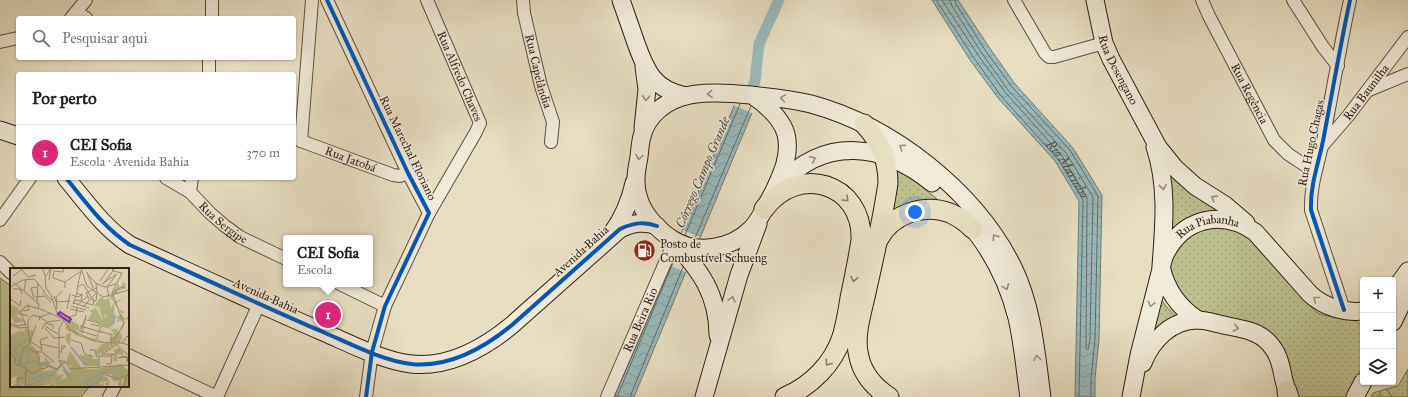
<!DOCTYPE html>
<html lang="pt">
<head>
<meta charset="utf-8">
<style>
  body { margin:0; font-family:"IM FELL Great Primer",serif; background:#f6f6f6; color:#202124 }
  .controls { position:absolute; right:12px; bottom:12px; display:grid; overflow:hidden; border-radius:4px; box-shadow:0 1px 3px #0004 }
  .controls button { width:36px; height:36px; display:grid; place-items:center; padding:0; border:0; border-bottom:1px solid #e0e0e0; background:#fff; color:#202124; font:20px sans-serif }
  .you { position:absolute; left:915px; top:212px; width:14px; height:14px; margin:-10px; border:3px solid #fff; border-radius:50%; background:#1a73e8; box-shadow:0 0 0 6px #1a73e833 }
  .badge { display:grid; place-items:center; width:26px; height:26px; border-radius:50%; background:#db2777; color:#fff; font-size:13px; font-weight:700 }
  .pin { position:absolute; translate:-50% -50%; border:2px solid #fff; box-shadow:0 1px 4px #0006 }
  .popup { position:absolute; left:283px; top:235px; width:90px; height:52px; box-sizing:border-box; display:grid; place-content:center; border-radius:4px; background:#fff; filter:drop-shadow(0 1px 3px #0005); font-size:13px; white-space:nowrap; color:#757577 }
  .popup b { font-size:15px; color:#202124 }
  .popup::after { content:''; position:absolute; left:50%; top:100%; margin-left:-8px; border:8px solid transparent; border-top-color:#fff }
  .list { margin:0; padding:0; list-style:none }
  h2 { display:flex; justify-content:space-between; align-items:center; height:52px; margin:0; padding:0 16px; font-size:17px }
  h2 small { font-size:13px; font-weight:400; color:#757577 }
  .list li { display:grid; grid-template-columns:26px 1fr auto; gap:12px; align-items:center; box-sizing:border-box; height:56px; padding:0 16px; border-top:1px solid #e0e0e0 }
  .list b { display:block; font-size:15px; white-space:nowrap }
  .list p { margin:0; font-size:13px; white-space:nowrap; color:#757577 }
  .list em { font-size:13px; font-style:normal; color:#757577 }
  .icon { flex:none; width:22px; height:22px; fill:none; stroke:currentColor; stroke-width:2; stroke-linecap:round; stroke-linejoin:round }
  .map { position:relative; flex:none; width:1408px; height:397px; overflow:hidden }
  .search { position:absolute; background:#fff; box-shadow:0 1px 3px #0004; left:16px; top:16px; width:280px; height:44px; display:flex; align-items:center; gap:10px; box-sizing:border-box; padding:0 14px; border-radius:4px; color:#757577; font-size:15px }
  .panel { position:absolute; background:#fff; box-shadow:0 1px 3px #0004; left:16px; top:72px; width:280px; height:108px; border-radius:4px }
  .map>svg:first-child { display:block }
  .grass { fill:url(#grass-dots); stroke:#766f52 }
  .forest { fill:url(#forest-firs); stroke:#766f52 }
  .green { fill:#bcc08f; stroke:#766f52 }
  .water { fill:url(#water-waves); stroke:#707c79 }
  .pier { fill:#e8dfc3 }
  .lines { fill:none; stroke-linecap:round; stroke-linejoin:round }
  .shore { stroke:#666c68; stroke-width:1 }
  .canal { stroke:#9ababc; stroke-width:11 }
  .street-casing { stroke:#5f4e40; stroke-width:14 }
  .secondary-casing { stroke:#311e15; stroke-width:19 }
  .primary-casing { stroke:#311e15; stroke-width:21 }
  .street { stroke:#f0ead8; stroke-width:12 }
  .secondary { stroke:#f0ead8; stroke-width:17 }
  .primary { stroke:#e8dfc3; stroke-width:19 }
  .cycleway-casing { stroke:#f0ead8; stroke-width:6 }
  .cycleway { stroke:#0057b8; stroke-width:4 }
  .oneway { stroke:#9a8e80 }
  .oneway2 { stroke:#8c7e6c }
  .labels { text-anchor:middle; stroke-width:3; stroke-linejoin:round; paint-order:stroke }
  .street-label { font-size:12px; fill:#311e15; stroke:#f0ead8 }
  .poi-label { font-size:12px; fill:#311e15; stroke:#f0ead8; text-anchor:start }
  .water-label { font-size:13px; font-style:italic; fill:#504d47; stroke:#f0ead8 }
  .inset-river { fill:none; stroke:#9ababc; stroke-width:2 }
  .inset-road { fill:none; stroke:#9f927d; stroke-width:1 }
  .view { fill:#7b2cbf; fill-opacity:0.15; stroke:#7b2cbf; stroke-width:2 }
  .inset-edge { fill:none; stroke:#311e15; stroke-width:2 }
</style>
</head>
<body>
<div class="map">
<svg width="1408" height="397" viewBox="0 0 1408 397">
  <defs>
    <pattern id="grass-dots" width="8" height="8" patternUnits="userSpaceOnUse"><rect width="8" height="8" fill="#bcc08f"/><path d="M2 2h.1M6 6h.1" fill="none" stroke="#a2a57a" stroke-width="1.8" stroke-linecap="round"/></pattern>
    <pattern id="forest-firs" width="22" height="20" patternUnits="userSpaceOnUse"><rect width="22" height="20" fill="#bcc08f"/><path d="M5 1l3.5 6h-7zM16 11l3.5 6h-7z" fill="#a2a57a"/></pattern>
    <pattern id="water-waves" width="16" height="10" patternUnits="userSpaceOnUse"><rect width="16" height="10" fill="#9ababc"/><path d="M0 5q4-4 8 0t8 0" fill="none" stroke="#859fa1"/></pattern>
  </defs>
  <rect width="100%" height="100%" fill="#e8dfc3"/>
  <filter id="stains"><feTurbulence type="fractalNoise" baseFrequency=".005" numOctaves="4"/><feColorMatrix values="0 0 0 0 .2 0 0 0 0 .09 0 0 0 0 .02 0 0 0 .5 -.17"/></filter>
  <radialGradient id="worn" r=".72"><stop offset=".6" stop-color="#630" stop-opacity="0"/><stop offset="1" stop-color="#630" stop-opacity=".3"/></radialGradient>
  <g class="grass">
    <polygon points="899,168 937,199 935,202 894,213 890,209 894,171"/>
    <polygon points="1169,170 1190,192 1224,216 1171,231"/>
    <path d="M1229 226 1252 239 1316 312C1332 321 1348 312 1363 326V365L1347 397H1299C1291 384 1291 368 1286 354L1195 310 1177 293 1170 269 1171 261 1174 253 1196 229Z"/>
    <polygon points="1159,296 1165,305 1179,320 1151,338"/>
    <polygon points="1408,369 1408,397 1392,397 1386,389 1398,386"/>
  </g>
  <polygon class="forest" points="1386,389 1392,397 1371,397 1373,393"/>
  <polygon class="green" points="0,278 11,286 11,386 90,386 81,397 0,397"/>
  <g class="water">
    <polygon points="932,0 958,0 989,47 1015,84 1073,148 1102,195 1099,340 1095,378 1095,397 1075,397 1079,201 1055,161 998,98 970,60"/>
    <polygon points="746,77 764,84 634,397 613,397"/>
  </g>
  <g class="pier">
    <polygon points="746,75 766,84 754,114 733,105"/>
    <polygon points="683,230 700,237 686,272 668,265"/>
  </g>
  <g class="lines">
    <g class="shore">
      <polyline points="936,0 974,58 1001,96 1058,159 1083,200 1079,397"/>
      <path id="s1" d="M942 0 978 55 1005 92 1062 156 1087 198 1086 348 1088 350 1090 339 1093 197 1066 153 1008 90 981 52 952 6 950 0"/>
      <polyline points="955,0 956,4 985,50 1012,87 1070,150 1098,196 1095,339 1091,378 1091,397"/>
      <polyline points="685,235 740,104"/>
      <polyline points="695,238 751,106"/>
      <polyline points="617,397 675,258"/>
      <polyline points="630,397 683,267"/>
    </g>
    <polyline class="canal" points="750,94 755,81 759,44 779,0"/>
    <defs>
      <g id="street">
        <polyline points="327,0 408,173 429,213 385,306 372,352 366,397"/>
        <path id="s2" d="M427 0 480 123 476 132 429 213"/>
        <path id="s3" d="M523 0 524 13 541 86 553 122 551 142"/>
        <polyline points="1014,0 1045,53 1049,57 1054,57 1104,43"/>
        <path id="s4" d="M1202 0 1209 16 1274 140 1288 154 1315 172"/>
        <polyline points="1293,0 1323,47 1338,66"/>
        <polyline points="76,12 86,18"/>
        <polyline points="71,18 86,0"/>
        <polyline points="212,18 212,0"/>
        <polyline points="0,42 18,38"/>
        <polyline points="209,74 209,58"/>
        <polyline points="1369,90 1408,74"/>
        <path id="s5" d="M295 137 301 141 393 175 400 176 408 173"/>
        <polyline points="301,141 312,0"/>
        <path id="s6" d="M1323 145 1348 116 1408 37"/>
        <path id="s7" d="M166 178 190 192 210 213 225 226 240 237 286 259"/>
        <polyline points="190,192 192,178"/>
        <polyline points="0,220 30,178"/>
        <polyline points="0,262 11,273"/>
        <polyline points="340,284 385,306"/>
        <path d="M1344 310 1311 210C1310 186 1318 165 1323 141 1332 94 1340 47 1350 0"/>
        <polyline points="128,355 217,397"/>
        <polyline points="109,397 115,386"/>
        <polyline points="217,397 259,304"/>
        <path id="s8" d="M607 397 674 242"/>
      </g>
      <g id="secondary">
        <path d="M621 0C626 14 631 29 636 43 646 71 654 90 686 96"/>
        <path id="s9" d="M1095 0 1104 43 1111 59 1158 147 1175 168 1195 186 1225 205 1246 223"/>
        <path d="M752 95C765 104 781 117 786 134 791 155 782 174 773 193 766 205 761 219 751 229 731 249 696 255 672 239 658 230 644 215 639 199 634 185 636 172 639 157 640 149 640 141 643 133 648 117 662 104 679 98 696 91 731 93 750 95 770 97 790 99 811 104 892 126 975 191 1013 267 1033 308 1036 353 1042 397"/>
        <polyline points="643,128 647,89 644,67"/>
        <polyline points="0,130 18,136"/>
        <path d="M1155 147C1168 186 1164 226 1161 266 1166 290 1178 307 1198 320"/>
        <path d="M66 178C86 202 103 227 130 245 194 274 258 304 323 332 349 343 383 361 411 364 449 368 484 348 512 325L620 229C633 223 644 221 657 226"/>
        <path d="M780 185C825 135 884 144 932 183"/>
        <path d="M965 219C990 247 1008 282 1017 318 1023 344 1025 371 1029 397"/>
        <path d="M612 233C623 218 630 201 634 183"/>
        <path d="M673 241C700 270 718 294 718 335"/>
        <polyline points="1393,292 1408,271"/>
        <polyline points="1393,322 1408,290"/>
        <path d="M1143 363C1152 340 1172 320 1197 320 1207 320 1218 324 1228 326 1243 329 1258 331 1269 343 1285 360 1280 380 1290 397"/>
        <polyline points="704,397 739,275 758,224"/>
        <path id="s10" d="M1131 397 1139 355 1164 257C1181 219 1220 208 1255 232L1310 294C1324 307 1344 313 1363 311"/>
        <polyline points="1355,397 1363,382"/>
      </g>
      <g id="primary">
        <path d="M864 124C880 141 888 159 888 183 883 218 875 253 867 288 863 309 853 335 859 357 863 375 874 387 889 397"/>
        <path d="M764 209C798 163 863 183 861 240 858 260 854 279 850 298 848 311 846 324 842 337 833 364 811 386 785 397"/>
        <path d="M878 240C891 214 924 203 950 213 959 217 966 222 973 229"/>
        <polyline points="1287,391 1288,397"/>
      </g>
    </defs>
    <use href="#street" class="street-casing"/>
    <use href="#secondary" class="secondary-casing"/>
    <use href="#primary" class="primary-casing"/>
    <use href="#street" class="street"/>
    <use href="#secondary" class="secondary"/>
    <use href="#primary" class="primary"/>
    <defs>
      <g id="cycleway">
        <polyline points="327,0 408,173 429,213 385,306 372,352 366,397"/>
        <path d="M66 178C86 202 103 227 130 245 194 274 258 304 323 332 349 343 383 361 411 364 449 368 484 348 512 325L620 229C633 223 644 221 657 226"/>
        <path d="M1344 310 1311 210C1310 186 1318 165 1323 141 1332 94 1340 47 1350 0"/>
      </g>
    </defs>
    <use href="#cycleway" class="cycleway-casing"/>
    <use href="#cycleway" class="cycleway"/>
  </g>
  <defs><path id="oneway-chevron" d="M-2-3.5L2.5 0L-2 3.5" fill="none" stroke-width="1.6" stroke-linecap="round" stroke-linejoin="round"/></defs>
  <g class="oneway">
    <use href="#oneway-chevron" transform="translate(710 94) rotate(177)"/>
    <use href="#oneway-chevron" transform="translate(646 98) rotate(93)"/>
    <use href="#oneway-chevron" transform="translate(783 98) rotate(-171)"/>
    <use href="#oneway-chevron" transform="translate(902 147) rotate(-146)"/>
    <use href="#oneway-chevron" transform="translate(639 157) rotate(99)"/>
    <use href="#oneway-chevron" transform="translate(813 159) rotate(-25)"/>
    <use href="#oneway-chevron" transform="translate(1163 187) rotate(84)"/>
    <use href="#oneway-chevron" transform="translate(1214 198) rotate(-148)"/>
    <use href="#oneway-chevron" transform="translate(995 237) rotate(-125)"/>
    <use href="#oneway-chevron" transform="translate(1006 287) rotate(68)"/>
    <use href="#oneway-chevron" transform="translate(732 299) rotate(-75)"/>
    <use href="#oneway-chevron" transform="translate(1316 299) rotate(-142)"/>
    <use href="#oneway-chevron" transform="translate(1151 304) rotate(104)"/>
    <use href="#oneway-chevron" transform="translate(1236 328) rotate(11)"/>
    <use href="#oneway-chevron" transform="translate(1037 358) rotate(-97)"/>
  </g>
  <g class="oneway2">
    <use href="#oneway-chevron" transform="translate(846 199) rotate(45)"/>
    <use href="#oneway-chevron" transform="translate(854 279) rotate(101)"/>
    <use href="#oneway-chevron" transform="translate(828 363) rotate(126)"/>
  </g>
  <defs>
    <symbol id="fuel-disc" viewBox="-11 -11 22 22"><circle r="9.5" fill="#8f2418" stroke="#f0ead8"/><path d="M-5.5-6h7V0h2V4h1.3V-2.5L3-4.5l.8-.8L6-3V5H2.5V1h-1V6h-7ZM-4.2-4.7v3.2H.2V-4.7Z" fill="#fff"/></symbol>
  </defs>
  <g fill-rule="evenodd">
    <use href="#fuel-disc" x="632" y="238" width="25" height="25"/>
  </g>
  <g class="labels">
    <g class="street-label">
      <text dy="4" stroke="none"><textPath href="#s9" startOffset="74">Rua Desengano</textPath></text>
      <text dy="4" stroke="none"><textPath href="#s3" startOffset="73">Rua Capelândia</textPath></text>
      <text dy="4" stroke="none"><textPath href="#s2" startOffset="83">Rua Alfredo Chaves</textPath></text>
      <text dy="4" stroke="none"><textPath href="#s6" startOffset="68">Rua Baunilha</textPath></text>
      <text dy="4" stroke="none"><textPath href="#s4" startOffset="105">Rua Regência</textPath></text>
      <text transform="translate(1311 143) rotate(-78)" y="4">Rua Hugo Chagas</text>
      <text transform="translate(408 148) rotate(64)" y="4">Rua Marechal Floriano</text>
      <text dy="4" stroke="none"><textPath href="#s5" startOffset="60">Rua Jatobá</textPath></text>
      <text dy="4" stroke="none"><textPath href="#s7" startOffset="73">Rua Sergipe</textPath></text>
      <text dy="4" stroke="none"><textPath href="#s10" startOffset="202">Rua Piabanha</textPath></text>
      <text transform="translate(581 251) rotate(-42)" y="4">Avenida Bahia</text>
      <text transform="translate(266 296) rotate(24)" y="4">Avenida Bahia</text>
      <text dy="4" stroke="none"><textPath href="#s8" startOffset="84">Rua Beira Rio</textPath></text>
    </g>
    <g class="poi-label">
      <text x="660" y="248">Posto de<tspan x="660" dy="14">Combustível Schueng</tspan></text>
    </g>
    <g class="water-label">
      <text dy="5" stroke="none"><textPath href="#s1" startOffset="211">Rio Marinho</textPath></text>
      <text transform="translate(702 172) rotate(-67)" y="5">Córrego Campo Grande</text>
    </g>
  </g>
  <g transform="translate(10 268)">
    <rect width="119" height="119" fill="#e8dfc3"/>
    <path d="M113 14 116 16 114 21 107 23 109 26H105L103 31 109 41 115 44 112 46 114 50 119 49V54L117 51 114 52 116 55H114V58L113 60 110 63 112 70 110 73 113 72 106 78 119 88 113 83V87L107 86V93H103L104 88 96 87 106 86 103 82 109 80 105 77 85 74 65 67 61 63 60 78 55 72 57 65 59 66 60 65 55 60 58 51 69 57V62H66L71 68 86 71 90 56 87 53 93 51 88 38 95 45 94 48 101 52V55L104 56H105L100 58 101 61 92 59 90 62 94 63H89L88 73 100 75 101 69 105 68 101 61H108L106 63 110 64 114 52 106 54 108 51 106 49 112 46 100 29 109 15V20L111 19ZM0 36 8 40 7 49 15 53 5 55 0 48ZM17 60 18 63 23 62 21 77 29 84 30 94H35V88L39 94 41 93 38 99H32L33 103 43 102 44 108 46 104 48 108 54 106 50 112 58 109 52 102H57V100L59 104H62L59 101 62 98 56 95 60 83 71 99 76 100 69 101 88 102 86 107 91 101 111 100 112 99 105 97 112 96 116 101 114 102 115 105H119L113 119 116 106 112 110 111 118 108 116 110 110 106 114 101 111 104 109H99L108 104 107 100 94 108 98 110V114L100 113 98 119 95 116 97 113 90 114 89 116 94 115 93 119H46L45 116 44 119H35L48 113 30 119H15L13 115 12 119H4L10 114 5 115 7 108 0 110V67L11 63 12 65 13 62 16 69 14 62ZM69 86 77 89 80 86 84 89 82 91H88L89 98H76Z" fill="#bcc08f"/>
    <path d="M112 97 118 102V119H108V116L112 117 114 113 111 108 116 105 112 101 113 103 108 113 112 100 105 106 100 104 104 101H91L86 107 87 102 71 103Z" fill="#bcc08f"/>
    <path d="M91 29 95 32 99 30 101 40 104 34 111 31V32L104 37 105 56 101 55 90 39 84 38ZM86 40 92 51 88 54 79 52 78 50 82 45 79 43ZM92 76H100V80L88 87 86 83Z" fill="#bcc08f"/>
    <path class="inset-river" d="M100 47 105 49 101 58M0 76 8 88 9 96 25 93 29 98 34 95 46 102M61 79 76 98M14 81 18 85V94M4 82 17 71M80 82H85L87 89M53 98 58 109M29 106 42 107M16 110H24L32 108V106M77 112 80 118 85 116M73 115 92 104 105 106 112 99M16 119 41 108 55 93M83 119 89 114 93 104"/>
    <path class="inset-road" d="M32 0 35 7 36 20 41 27M71 0 77 18 93 29 119 22M102 0 103 3 112 5M12 2 18 9 26 7M43 3 53 4 54 0M44 4 43 10 55 14M77 4 83 20M112 5 102 25 114 56 103 73 119 88M77 6 87 16 95 19 106 16M3 8 14 0M36 8 41 0 39 12M90 13 99 0M3 14 29 36 28 40 53 51 60 62 85 73M94 15 105 0M92 16 107 6M0 19 13 12 24 11 35 24M68 19 73 16 83 32M55 20V14L71 3 67 21M3 21H10L12 26M14 23 16 11M33 24 43 33M104 24 111 19 116 20M41 27 48 48M62 27 68 29 73 26M44 28 46 34 60 33M25 29 35 28 41 35M99 29 97 19 106 7M24 30 21 20 27 19M1 31 10 38 11 32M79 31 76 25 86 20M66 32 63 36 68 21M66 32 71 33 72 27 66 25M82 32 86 33 87 24M27 34 28 15M72 34 83 37 84 33M64 35 79 40M17 37 29 41M67 37 78 28M61 38 76 42M74 38 87 24 86 16M47 41 46 29 53 23M57 41 60 26M60 41 74 44M8 42V45L18 48M12 43 19 42 18 37M29 48 37 54 51 52M29 52 30 49 41 45M58 52 59 49 66 47 67 40M77 52 89 55 88 58 81 56M0 55 8 58 16 56M0 57 10 60 18 59V52L23 47 30 49M16 58 10 43 17 38M35 58 48 66M70 58 91 64M35 60 44 70 55 69M32 61 35 55 43 57V61M70 63 87 68M88 63 103 67M69 64 76 50M72 65 76 47M101 67V76L102 79 105 77M61 72 71 75 75 87 82 88M88 73 96 75 100 74M20 74 26 57M21 74 32 81M107 74 119 77M31 76 48 80M112 76 117 68 119 70M17 80 25 84H32L44 94M32 83 30 72 38 69M0 84 6 92 5 96 16 100 15 119M25 84 29 89V97M51 85 52 78H55L53 81M92 86H106L110 81M92 86 103 79M115 88 117 89 118 90 117 94V89L108 90ZM49 91V61L56 48M49 92 57 95 60 101 119 97M96 96H101L102 88M9 97 13 81 20 75 18 59M89 98V88H102M33 101 40 98 47 101 51 97 49 92M16 102 23 106 31 100 34 101M96 107 109 111 115 108M3 119 8 115V110H14M113 119 119 103"/>
    <path class="view" d="M50 44 61 51 59 54 48 46Z"/>
    <rect width="119" height="119" class="inset-edge"/>
  </g>
  <rect width="100%" height="100%" filter="url(#stains)"/>
  <rect width="100%" height="100%" fill="url(#worn)"/>
</svg>
<div class="controls">
<button>+</button>
<button>−</button>
<button><svg class="icon" aria-label="layers" viewBox="0 0 24 24"><path d="M12 4l9 5-9 5-9-5zM3 14l9 5 9-5"/></svg></button>
</div>
<div class="you"></div>
<div class="pin badge" style="left:328px;top:315px">1</div>
<div class="popup"><b>CEI Sofia</b>Escola</div>
<div class="search"><svg class="icon" aria-label="search" viewBox="0 0 24 24"><circle cx="10" cy="10" r="6"/><path d="M15 15l6 6"/></svg>Pesquisar aqui</div>
<section class="panel">
<h2>Por perto<small></small></h2>
<ul class="list">
<li><span class="badge">1</span><div><b>CEI Sofia</b><p>Escola · Avenida Bahia</p></div><em>370 m</em></li>
</ul>
</section>
</div>
</body>
</html>
